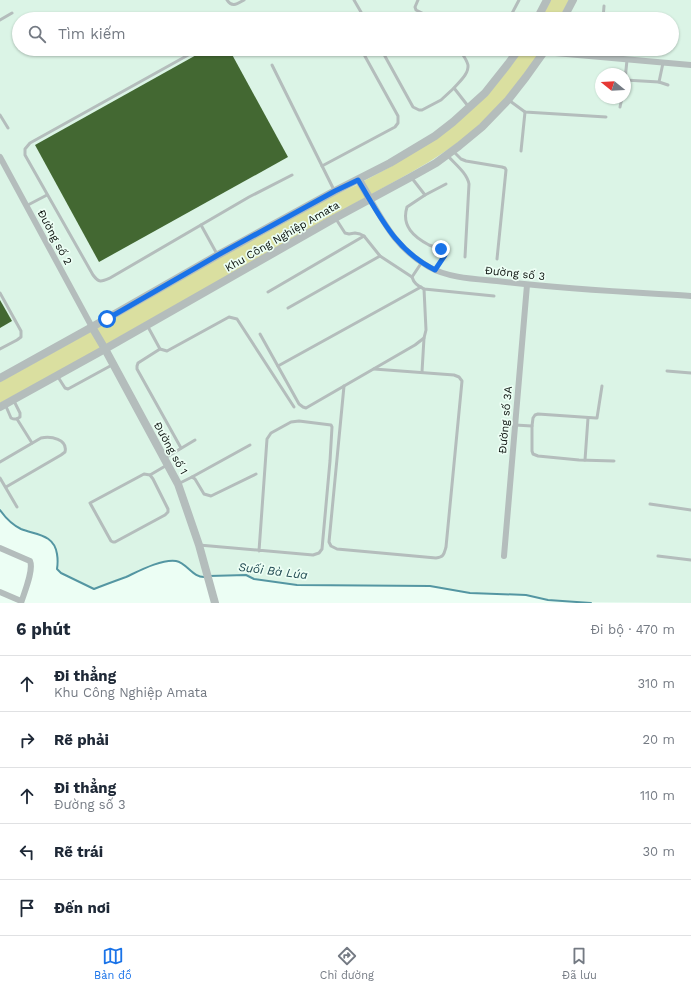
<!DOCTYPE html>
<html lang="vi">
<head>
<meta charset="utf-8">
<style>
  body { margin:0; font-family:"Work Sans",sans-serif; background:#f6f6f7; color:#1f2937 }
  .compass { position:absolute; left:595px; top:68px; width:36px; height:36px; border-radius:50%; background:#fff; box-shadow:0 1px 3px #0004; rotate:288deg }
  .stop { position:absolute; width:12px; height:12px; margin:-9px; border:3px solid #1a73e8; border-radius:50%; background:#fff }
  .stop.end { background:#1a73e8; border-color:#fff; box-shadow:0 1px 4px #0008 }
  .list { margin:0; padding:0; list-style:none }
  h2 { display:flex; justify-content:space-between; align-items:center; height:52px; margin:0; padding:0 16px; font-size:17px }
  h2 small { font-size:13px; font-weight:400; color:#747a83 }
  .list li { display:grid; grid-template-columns:26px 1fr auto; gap:12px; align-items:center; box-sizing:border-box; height:56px; padding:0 16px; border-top:1px solid #e0e1e3 }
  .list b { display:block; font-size:15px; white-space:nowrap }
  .list p { margin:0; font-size:13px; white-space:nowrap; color:#747a83 }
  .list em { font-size:13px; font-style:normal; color:#747a83 }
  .icon { flex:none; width:22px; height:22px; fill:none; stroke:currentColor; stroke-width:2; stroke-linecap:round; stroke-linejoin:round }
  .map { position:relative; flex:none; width:691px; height:603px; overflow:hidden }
  .search { position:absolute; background:#fff; box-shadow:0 1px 3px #0004; left:12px; right:12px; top:12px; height:44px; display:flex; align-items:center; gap:10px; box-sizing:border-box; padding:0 14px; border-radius:22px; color:#747a83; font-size:15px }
  .sheet { height:332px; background:#fff }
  nav { display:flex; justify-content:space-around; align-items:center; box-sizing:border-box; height:56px; border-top:1px solid #e0e1e3; background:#fff; font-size:11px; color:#747a83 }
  nav a { display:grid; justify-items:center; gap:2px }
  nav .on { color:#1a73e8 }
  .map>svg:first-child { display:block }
  .built { fill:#dbf4e6; fill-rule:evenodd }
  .green { fill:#dadfa0 }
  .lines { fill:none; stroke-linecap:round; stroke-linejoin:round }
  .stream { stroke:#5496a2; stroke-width:2 }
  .building { fill:#436832 }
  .service { stroke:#b4bdbc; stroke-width:3 }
  .minor { stroke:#b4bdbc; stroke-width:6 }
  .tertiary { stroke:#b4bdbc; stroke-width:8 }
  .route { stroke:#1a73e8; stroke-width:5 }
  .labels { text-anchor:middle; stroke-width:3.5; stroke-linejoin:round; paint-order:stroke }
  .street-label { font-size:11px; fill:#080e0a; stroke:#ecfef4 }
  .water-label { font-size:12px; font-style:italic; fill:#1f4951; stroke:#ecfef4 }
</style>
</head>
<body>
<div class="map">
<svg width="691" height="603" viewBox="0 0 691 603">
  <rect width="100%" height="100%" fill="#ecfef4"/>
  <path class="built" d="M0 0H691V603L578 602 548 600 526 595 470 593 430 586 297 585 254 579 246 575H221L201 577 195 574 177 561H168L150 566 94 589 61 573 57 569 59 563 56 550 53 542 48 538 16 526 0 510ZM19 19H672V49H19ZM601 74H625V98H601Z"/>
  <g class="green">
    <polygon points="551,0 569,0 559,19 541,19"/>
    <path d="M523 49H542C523 76 504 102 480 124 448 154 408 174 370 195L362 182 392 166 487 96 511 66Z"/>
    <polygon points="359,184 366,197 105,345 96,329 220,258 337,194"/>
    <polygon points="92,331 102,347 0,403 0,382"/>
  </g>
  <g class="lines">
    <g class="stream">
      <path d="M0 510C5 517 13 525 21 529 36 535 54 534 57 554 58 560 58 563 57 569L61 573 94 589C104 585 115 581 126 577 139 571 161 559 176 561 187 563 193 578 205 577"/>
      <polyline points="209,576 246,575 254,579 297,585 430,586 470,593 526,595 548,600 591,603"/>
    </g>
  </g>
  <g class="building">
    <polygon points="207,49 229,49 288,157 99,262 35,145"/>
    <polygon points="0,300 12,321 0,328"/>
  </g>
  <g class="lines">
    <g class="service">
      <path d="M227 0C232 8 237 4 244 0"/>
      <polyline points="354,0 365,19"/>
      <polyline points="418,0 415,7 416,10 434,19"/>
      <polyline points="509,19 519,0"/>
      <polyline points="603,19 604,6"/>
      <polyline points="0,20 12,13"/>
      <path d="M199 49 30 143 25 149V155L93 275C99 283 101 282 110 278L249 197 292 175"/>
      <polyline points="381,49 413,107 419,110 422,110 441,100 454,88"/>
      <path d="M463 55C465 58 467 61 468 65 469 74 459 82 454 88L468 106"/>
      <polyline points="272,65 334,190"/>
      <polyline points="625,80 659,82 668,85"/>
      <polyline points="625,80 627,60"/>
      <polyline points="659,82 663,63"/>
      <polyline points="510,101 525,112 606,117"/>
      <polyline points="620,107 622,98"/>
      <polyline points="0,115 8,128"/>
      <polyline points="453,151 461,159 466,161 502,167 505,168 506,170 497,259"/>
      <polyline points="521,151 525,112"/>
      <path d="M448 156C455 164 467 173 469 184L465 257"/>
      <polyline points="322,166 395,127 398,123 398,116 361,49"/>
      <polyline points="411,177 425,195 446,184"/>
      <path d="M425 195 407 207C401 226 414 237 429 245 434 247 440 248 444 251L445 255 435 270"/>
      <polyline points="26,206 47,195"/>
      <polyline points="336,219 345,233 349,234 355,233 360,234 364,236 380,256 412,277"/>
      <polyline points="201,225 217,254"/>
      <path d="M422 262 412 277C414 284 419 286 424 289L494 296"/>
      <polyline points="268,292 364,236"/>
      <polyline points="0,293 21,331 21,337 17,340 0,349"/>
      <polyline points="288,308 380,256"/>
      <polyline points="147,325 160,349 167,351 229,317 237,319 294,407"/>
      <polyline points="260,334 299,404 303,407 306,408 415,345 424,338 426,330 424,289"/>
      <polyline points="160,349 138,363 137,366 137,369 181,448"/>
      <polyline points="278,366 421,287"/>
      <polyline points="667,371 691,373"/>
      <polyline points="422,372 424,338"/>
      <polyline points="58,377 65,388 68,389 112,365"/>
      <path d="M344 386 329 542 331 546 337 549 436 558C444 557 444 554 446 547L462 381 459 377 454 375 374 369"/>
      <path d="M5 404 11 418C15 420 17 419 20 417V413L14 401"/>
      <polyline points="17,419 32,443"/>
      <polyline points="515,425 532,426 533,418 535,415 538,414 596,418 597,418 602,386"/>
      <polyline points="532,426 532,451 533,454 538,456 579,460 614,461"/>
      <polyline points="165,458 195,440"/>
      <polyline points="585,460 588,418"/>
      <path d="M0 462 41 438C51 436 68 439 65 452L61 455 6 487"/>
      <polygon points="144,474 150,475 153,479 168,509 168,512 165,515 115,542 113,542 111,541 90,503"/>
      <polyline points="150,475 167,465"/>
      <polyline points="192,477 250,445"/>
      <polyline points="0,478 17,507"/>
      <polyline points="178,484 192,477 195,479 204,494 211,496 256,474"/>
      <polyline points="650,504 691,510"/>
      <polyline points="199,545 313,555 319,553 322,549 330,461 332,427 331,425 299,421 291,422 271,433 267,439 259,551"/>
      <polyline points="658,556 691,560"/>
    </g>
    <g class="minor">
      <polyline points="544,52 691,65"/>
      <polyline points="0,157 92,327"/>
      <path d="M370 199C386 227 399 250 429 267 448 278 476 279 497 281 561 289 626 292 691 296"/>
      <path d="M0 548 30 561C34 570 24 593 21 603"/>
      <polyline points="504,556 527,285"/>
      <polyline points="0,592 21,601"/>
    </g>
    <g class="tertiary">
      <polyline points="537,19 547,0"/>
      <polyline points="563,19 573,0"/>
      <polyline points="359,180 370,199"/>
      <polyline points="92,327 105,349 178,484 199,545 215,603"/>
      <polyline points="0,378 92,327 218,255 335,191 390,163 435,136 453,122 485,93 508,64 519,49"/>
      <polyline points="0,407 105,349 335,218 411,177 436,163 459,146 482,127 508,100 526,77 546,49"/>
    </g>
  </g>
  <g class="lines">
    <path class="route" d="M107 319 218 255 335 191 358 180C380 216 395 250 435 270L445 255 444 251 441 249"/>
  </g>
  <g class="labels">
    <g class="street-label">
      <text transform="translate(282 236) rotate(-30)" y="4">Khu Công Nghiệp Amata</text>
      <text transform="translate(55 237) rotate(62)" y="4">Đường số 2</text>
      <text transform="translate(515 273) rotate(6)" y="4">Đường số 3</text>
      <text transform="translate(505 420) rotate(-85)" y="4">Đường số 3A</text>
      <text transform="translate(171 448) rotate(61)" y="4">Đường số 1</text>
    </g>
    <g class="water-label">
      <text transform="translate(273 571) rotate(7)" y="4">Suối Bà Lúa</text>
    </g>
  </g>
</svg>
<svg class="compass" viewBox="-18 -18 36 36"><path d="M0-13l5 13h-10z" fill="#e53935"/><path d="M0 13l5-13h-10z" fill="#747a83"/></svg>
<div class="stop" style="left:107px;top:319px"></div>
<div class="stop end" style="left:441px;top:249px"></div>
<div class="search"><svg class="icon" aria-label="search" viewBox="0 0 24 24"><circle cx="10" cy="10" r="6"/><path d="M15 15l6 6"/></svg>Tìm kiếm</div>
</div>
<section class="sheet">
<h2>6 phút<small>Đi bộ · 470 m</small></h2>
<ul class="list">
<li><svg class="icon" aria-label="ahead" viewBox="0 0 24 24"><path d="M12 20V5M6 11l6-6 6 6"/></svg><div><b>Đi thẳng</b><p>Khu Công Nghiệp Amata</p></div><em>310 m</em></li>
<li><svg class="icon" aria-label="right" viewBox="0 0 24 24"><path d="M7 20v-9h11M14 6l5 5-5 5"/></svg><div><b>Rẽ phải</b></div><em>20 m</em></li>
<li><svg class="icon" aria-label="ahead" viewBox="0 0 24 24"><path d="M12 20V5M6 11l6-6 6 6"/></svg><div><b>Đi thẳng</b><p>Đường số 3</p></div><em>110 m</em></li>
<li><svg class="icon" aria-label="left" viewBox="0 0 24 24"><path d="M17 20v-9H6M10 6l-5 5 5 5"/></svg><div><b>Rẽ trái</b></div><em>30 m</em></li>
<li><svg class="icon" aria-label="arrive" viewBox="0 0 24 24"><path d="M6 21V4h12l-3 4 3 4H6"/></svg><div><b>Đến nơi</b></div></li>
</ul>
</section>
<nav>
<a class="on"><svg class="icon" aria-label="map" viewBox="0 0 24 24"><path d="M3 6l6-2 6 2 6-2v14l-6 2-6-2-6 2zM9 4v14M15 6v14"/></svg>Bản đồ</a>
<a><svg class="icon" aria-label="directions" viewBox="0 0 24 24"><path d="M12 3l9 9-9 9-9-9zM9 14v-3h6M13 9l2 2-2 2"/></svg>Chỉ đường</a>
<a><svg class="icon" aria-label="saved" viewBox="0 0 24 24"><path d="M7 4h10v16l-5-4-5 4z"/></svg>Đã lưu</a>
</nav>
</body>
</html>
